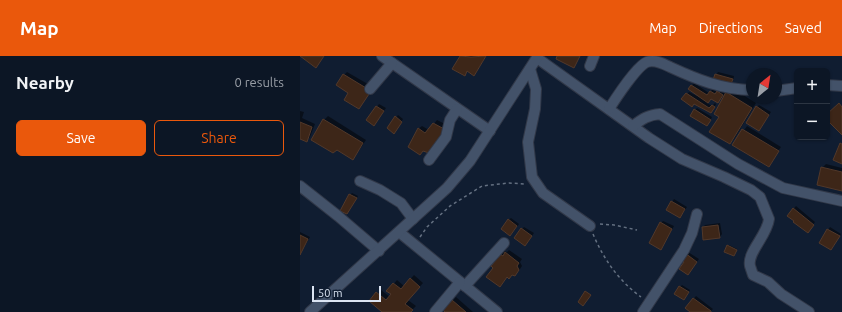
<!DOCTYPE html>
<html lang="en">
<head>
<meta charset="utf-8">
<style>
  body { margin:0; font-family:Ubuntu,sans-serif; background:#151f2d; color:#f1f3f6 }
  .controls { position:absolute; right:12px; top:12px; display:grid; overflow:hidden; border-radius:6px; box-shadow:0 1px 3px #0004 }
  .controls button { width:36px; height:36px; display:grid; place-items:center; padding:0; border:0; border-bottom:1px solid #2c3542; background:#0c1625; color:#f1f3f6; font:20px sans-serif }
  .compass { position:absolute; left:446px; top:12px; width:36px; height:36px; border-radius:50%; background:#0c1625; box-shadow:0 1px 3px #0004; rotate:30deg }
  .scale { position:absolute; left:12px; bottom:10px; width:69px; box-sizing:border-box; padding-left:4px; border:2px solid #dbe4f2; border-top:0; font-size:11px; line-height:14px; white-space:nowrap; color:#dbe4f2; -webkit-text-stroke:3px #101d31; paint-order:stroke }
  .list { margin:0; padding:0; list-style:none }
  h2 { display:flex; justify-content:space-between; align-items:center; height:52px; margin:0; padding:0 16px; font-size:17px }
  h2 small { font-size:13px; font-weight:400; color:#9a9fa7 }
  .actions { display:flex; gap:8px; padding:12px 16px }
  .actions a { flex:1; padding:9px 0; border:1px solid #ea580c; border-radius:6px; text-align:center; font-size:14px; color:#ea580c }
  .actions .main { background:#ea580c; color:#fff }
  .map { position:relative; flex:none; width:542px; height:256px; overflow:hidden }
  header { display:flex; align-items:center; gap:24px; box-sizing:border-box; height:56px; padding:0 20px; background:#ea580c; color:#fff }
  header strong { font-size:19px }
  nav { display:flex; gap:22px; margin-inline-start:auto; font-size:14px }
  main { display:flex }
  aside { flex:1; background:#0c1625 }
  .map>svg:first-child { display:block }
  .shadow { fill:#0007 }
  .building { fill:#3d2618; stroke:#51382a }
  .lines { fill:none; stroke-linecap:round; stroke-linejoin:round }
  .minor-casing { stroke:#313848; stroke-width:12 }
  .path { stroke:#647081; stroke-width:1.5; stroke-dasharray:3 3; stroke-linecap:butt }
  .minor { stroke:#435269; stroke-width:10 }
</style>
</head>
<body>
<header>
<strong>Map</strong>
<nav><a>Map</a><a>Directions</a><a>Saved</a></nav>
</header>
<main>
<aside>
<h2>Nearby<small>0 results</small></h2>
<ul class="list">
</ul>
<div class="actions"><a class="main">Save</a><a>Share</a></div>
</aside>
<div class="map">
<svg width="542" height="256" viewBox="0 0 542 256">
  <rect width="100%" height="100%" fill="#101d31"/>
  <g class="shadow">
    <polygon points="161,0 186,0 176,16 168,15 164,19 154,12"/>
    <polygon points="47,16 73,31 59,52 50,36 44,19"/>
    <polygon points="418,16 434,20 433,25 431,27 416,19"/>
    <polygon points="394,27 409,37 413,33 417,36 420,33 425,37 420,44 412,42 407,47 412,50 415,47 416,48 413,54 383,43 389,36 397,40 398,39 389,33"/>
    <polygon points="432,32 456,47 434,83 430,87 420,60 427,37"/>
    <polygon points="79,48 86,52 74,69 68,64"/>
    <polygon points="459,49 471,56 459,74 457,51"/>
    <polygon points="397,52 412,61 409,67 395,54"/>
    <polygon points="0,55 4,56 2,62 15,68 10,81 6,85 0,82"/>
    <polygon points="98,59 103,63 96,74 88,72"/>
    <polygon points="28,60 66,84 53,103 24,64"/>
    <polygon points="137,64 149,70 124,94 118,73 122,70 129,74"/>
    <polygon points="447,70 481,91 468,110 434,89"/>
    <polygon points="526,108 542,112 542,134 522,112"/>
    <polygon points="52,137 58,140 49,154 50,139"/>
    <polygon points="374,143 387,151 380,161 372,146"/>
    <polygon points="496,150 515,166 510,173 495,165 488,160"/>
    <polygon points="211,162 219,168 210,179 208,164"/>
    <polygon points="363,165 374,170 361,193 361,167"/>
    <polygon points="420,167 422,178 420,181 403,171 405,169"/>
    <polygon points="224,171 234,177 228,186 222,173"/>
    <polygon points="530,171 541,178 533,191 520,186"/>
    <polygon points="0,176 10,181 0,198"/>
    <polygon points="429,189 437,193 435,198 428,190"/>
    <polygon points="209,194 222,203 220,206 222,210 218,216 194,211 201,198 204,195 207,196"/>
    <polygon points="388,196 399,203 388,218 385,206 382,204"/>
    <polygon points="114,219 123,227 108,244 116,250 110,256 84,256 71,245 81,234 90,241 92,238 88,235 97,224 104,230"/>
    <polygon points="382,229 390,234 386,241 380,231"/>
    <polygon points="396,240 413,253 410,256 391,256 386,252"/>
    <polygon points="156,241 173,256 147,256 144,254"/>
  </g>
  <g class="building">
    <polygon points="0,0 24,0 16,12"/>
    <polygon points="160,0 171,1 186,0 174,20 167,15 165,20 152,13"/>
    <polygon points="257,0 280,0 274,12 256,3"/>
    <polygon points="43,18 71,35 59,53 44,44 48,37 36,29"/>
    <polygon points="415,18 433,23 431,28 413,24"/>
    <polygon points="391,29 407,39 410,35 415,38 417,35 423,39 418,47 411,43 408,47 388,33"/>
    <polygon points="426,36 452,52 430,88 409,76 419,61 414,58"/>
    <polygon points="386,37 409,52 412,49 415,51 411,57 394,48 392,51 381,43"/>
    <polygon points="539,47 542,51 542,79 527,64 527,58"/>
    <polygon points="76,50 84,55 74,70 66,64"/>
    <polygon points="456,50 469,59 459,75 446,67"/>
    <polygon points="394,53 411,64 407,70 390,60"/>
    <polygon points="95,60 102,66 94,78 87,72"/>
    <polygon points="23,63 63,87 53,104 37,94 33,97 11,84"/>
    <polygon points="0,66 12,71 7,86 0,83"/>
    <polygon points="133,67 146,74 129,97 123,95 120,99 108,91 118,72 125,77"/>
    <polygon points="442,73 479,95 469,111 432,89"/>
    <polygon points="540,87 542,88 542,108 533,104"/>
    <polygon points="521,111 542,116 542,135 517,129"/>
    <polygon points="49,138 57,142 47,158 40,155"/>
    <polygon points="371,145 385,153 380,162 366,154"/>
    <polygon points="493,152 514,169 508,177 493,166 494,165 487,160"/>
    <polygon points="208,163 217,170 210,180 201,173"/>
    <polygon points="360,166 372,173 361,194 349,187"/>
    <polygon points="418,169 420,182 403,184 402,171"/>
    <polygon points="221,172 232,180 225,190 214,182"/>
    <polygon points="527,173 540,180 531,194 519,187"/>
    <polygon points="0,179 8,183 0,199"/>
    <polygon points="427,189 437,194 434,200 424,196"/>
    <polygon points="205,196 219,207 217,210 219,214 215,220 212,219 209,223 207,221 200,231 186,221 193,212 191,210 200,198 203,200"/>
    <polygon points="385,197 397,206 388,219 379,213 384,206 381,204"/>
    <polygon points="110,222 120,231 105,248 113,254 111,256 82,256 69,245 76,236 86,244 91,238 86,235 93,227 101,233"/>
    <polygon points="379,230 389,236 384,244 374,238"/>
    <polygon points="285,235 291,239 283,250 278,246"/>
    <polygon points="393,242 411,255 411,256 390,256 385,252"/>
    <polygon points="152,244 166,256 145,256 143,254"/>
  </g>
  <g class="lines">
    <defs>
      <g id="minor">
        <polyline points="82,0 190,75"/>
        <path d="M237 2 349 82 382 103 424 121 451 134 460 141 469 163C467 180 447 196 450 210 451 213 452 216 453 219L468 226 481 238 509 256"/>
        <polyline points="290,10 294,0"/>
        <polyline points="230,13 236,33 235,53 228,86 232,121 243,137 290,170"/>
        <polyline points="527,29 542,30"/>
        <polyline points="70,33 92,7"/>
        <polyline points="476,35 497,32"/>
        <path d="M309 53C316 42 337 10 347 6 355 3 364 8 370 11 396 23 423 34 452 34"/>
        <path d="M333 70C342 63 348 59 360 58L438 108 483 132 542 145"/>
        <polyline points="129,104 146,81 150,64 157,53"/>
        <polyline points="60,125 80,134 101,147 113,163"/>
        <polyline points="0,130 38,160 79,195"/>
        <polyline points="99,176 197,256"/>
        <polyline points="165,230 204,187"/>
        <polyline points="10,256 147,132 170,105 238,0"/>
        <polyline points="135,256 160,226"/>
        <polyline points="343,256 384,194 392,177 397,158"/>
      </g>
    </defs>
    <use href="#minor" class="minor-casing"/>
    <g class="path">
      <polyline points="300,168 314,169 337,174"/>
      <path d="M293 178C304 204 319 225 341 241"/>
      <polyline points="120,181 127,171 150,150 182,130 209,127 225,128"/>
    </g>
    <use href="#minor" class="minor"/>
  </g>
</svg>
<div class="controls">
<button>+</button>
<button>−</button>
</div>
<svg class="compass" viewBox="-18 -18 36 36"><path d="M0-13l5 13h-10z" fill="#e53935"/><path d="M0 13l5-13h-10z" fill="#9a9fa7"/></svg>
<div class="scale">50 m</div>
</div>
</main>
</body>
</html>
